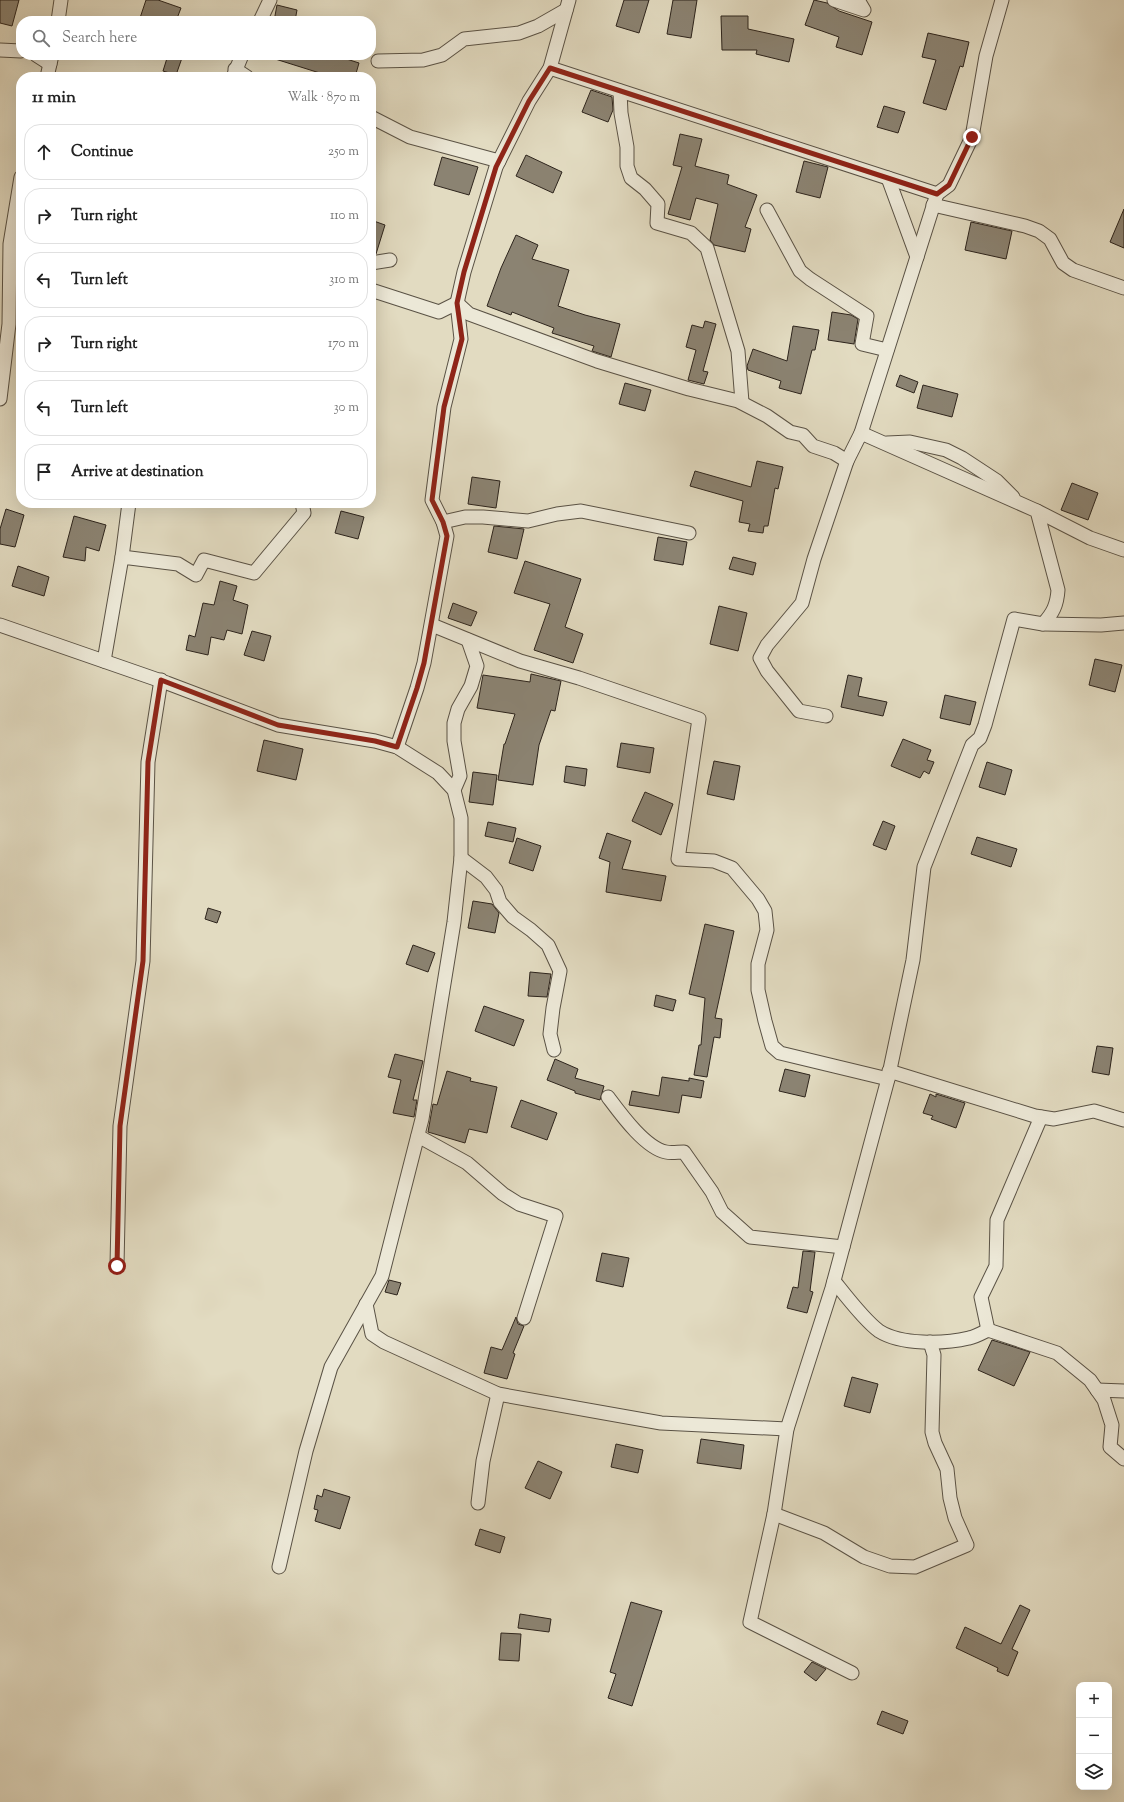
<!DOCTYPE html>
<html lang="en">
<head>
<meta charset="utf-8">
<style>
  body { margin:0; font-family:"Sorts Mill Goudy",serif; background:#f6f6f6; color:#222 }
  .controls { position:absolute; right:12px; bottom:12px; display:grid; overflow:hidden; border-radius:8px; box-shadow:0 4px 16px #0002 }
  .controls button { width:36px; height:36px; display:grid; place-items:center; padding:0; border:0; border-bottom:1px solid #e0e0e0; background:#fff; color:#222; font:20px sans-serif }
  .stop { position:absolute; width:12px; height:12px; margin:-9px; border:3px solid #8f2418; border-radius:50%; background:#fff }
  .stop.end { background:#8f2418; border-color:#fff; box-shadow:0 1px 4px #0008 }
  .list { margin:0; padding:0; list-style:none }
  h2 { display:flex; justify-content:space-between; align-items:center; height:52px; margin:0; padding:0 16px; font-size:17px }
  h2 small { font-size:13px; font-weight:400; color:#767676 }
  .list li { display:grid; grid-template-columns:26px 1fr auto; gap:12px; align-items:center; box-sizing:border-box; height:56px; margin:0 8px 8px; padding:0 8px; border:1px solid #e0e0e0; border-radius:16px }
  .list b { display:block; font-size:15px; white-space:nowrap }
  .list em { font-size:13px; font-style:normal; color:#767676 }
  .icon { flex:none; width:22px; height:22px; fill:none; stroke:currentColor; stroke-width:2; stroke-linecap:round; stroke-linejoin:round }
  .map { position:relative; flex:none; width:1124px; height:1802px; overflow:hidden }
  .search { position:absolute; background:#fff; box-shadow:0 4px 16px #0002; left:16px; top:16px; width:360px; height:44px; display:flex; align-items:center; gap:10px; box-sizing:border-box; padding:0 14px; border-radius:16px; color:#767676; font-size:15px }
  .panel { position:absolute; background:#fff; box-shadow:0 4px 16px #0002; left:16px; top:72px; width:360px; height:436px; border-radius:16px }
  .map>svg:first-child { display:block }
  .building { fill:#8b8372; stroke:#2d241c }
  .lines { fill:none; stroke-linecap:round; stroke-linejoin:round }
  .minor-casing { stroke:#5a5245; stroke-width:15 }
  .minor { stroke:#ece8d7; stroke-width:13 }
  .route { stroke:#8f2418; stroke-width:5 }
</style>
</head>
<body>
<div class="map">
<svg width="1124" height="1802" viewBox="0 0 1124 1802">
  <rect width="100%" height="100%" fill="#e2dbc1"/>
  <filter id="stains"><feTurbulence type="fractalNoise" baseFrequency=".005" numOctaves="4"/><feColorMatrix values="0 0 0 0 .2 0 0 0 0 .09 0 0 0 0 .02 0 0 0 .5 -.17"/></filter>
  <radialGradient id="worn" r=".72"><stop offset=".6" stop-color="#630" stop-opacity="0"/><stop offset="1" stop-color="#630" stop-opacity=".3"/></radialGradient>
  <g class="building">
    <polygon points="0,0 19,0 12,26 0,23"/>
    <polygon points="146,0 158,0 181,8 176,21 139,21"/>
    <polygon points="624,0 649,0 639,33 616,26"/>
    <polygon points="673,0 697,0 691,38 667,34"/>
    <polygon points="814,0 827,3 839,11 872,22 862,55 836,47 839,37 805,25"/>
    <polygon points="277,5 297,10 295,21 274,21"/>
    <polygon points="721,16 748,16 748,29 794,39 789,62 756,54 757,50 722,50"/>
    <polygon points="928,33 969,42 963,67 960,66 946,110 923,103 936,60 922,57"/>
    <polygon points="168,55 183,55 176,75 163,71"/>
    <polygon points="272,55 334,55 359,63 355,77 322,77 323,74 272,58"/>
    <polygon points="591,90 612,97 613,110 608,122 582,112"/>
    <polygon points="884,106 905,112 898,133 877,127"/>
    <polygon points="680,134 702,139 695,166 729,175 727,184 757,195 745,227 751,229 745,252 714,245 710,240 718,204 696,198 690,220 668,214 682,167 673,165"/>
    <polygon points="526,155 562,172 553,193 516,176"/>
    <polygon points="442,157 478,167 469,195 434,185"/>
    <polygon points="804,161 828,167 820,198 796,192"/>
    <polygon points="1124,209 1124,248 1110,242"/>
    <polygon points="371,220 385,225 376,254 371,255"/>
    <polygon points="971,222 1012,231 1006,259 965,250"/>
    <polygon points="516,235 538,245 532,259 569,270 558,306 585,315 620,324 611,357 592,351 594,346 552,333 554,328 512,312 511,315 487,306 501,268"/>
    <polygon points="832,312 851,315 858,319 854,344 828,340"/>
    <polygon points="705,321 716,324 703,371 708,372 704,384 688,380 696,350 686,347 692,325 703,328"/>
    <polygon points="793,326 819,330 815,350 812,350 801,394 779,388 781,381 748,370 747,366 753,349 787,361"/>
    <polygon points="900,375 918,382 914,393 896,386"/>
    <polygon points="625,383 651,390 645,411 619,404"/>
    <polygon points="923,385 958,394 952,417 917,408"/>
    <polygon points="757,461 783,467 778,489 775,488 768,526 764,526 763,533 748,531 750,524 739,522 743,501 690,486 695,471 751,487"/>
    <polygon points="472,477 500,481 496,508 468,504"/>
    <polygon points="1072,483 1098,493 1088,520 1061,510"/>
    <polygon points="6,509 24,515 15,547 0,544 0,529"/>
    <polygon points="341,511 364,517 358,539 335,533"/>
    <polygon points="74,516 106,525 99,551 86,547 85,561 63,557"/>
    <polygon points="494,526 524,529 517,559 488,552"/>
    <polygon points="658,537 687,542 683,565 654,560"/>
    <polygon points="733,557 756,563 753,575 729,569"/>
    <polygon points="525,561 581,579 565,627 583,634 573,663 534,650 550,604 514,593"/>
    <polygon points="18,566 49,577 44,596 12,586"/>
    <polygon points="220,581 237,586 233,600 248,605 242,634 227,630 224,640 211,637 208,655 186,650 189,635 195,637 203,603 214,605"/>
    <polygon points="453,603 477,612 471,626 448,618"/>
    <polygon points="719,606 747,613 738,651 710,644"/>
    <polygon points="252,631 271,636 264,661 244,655"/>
    <polygon points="1095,659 1122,665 1115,692 1089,685"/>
    <polygon points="531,674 561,681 555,711 551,710 539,745 533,785 498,780 504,744 505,744 515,714 477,708 483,675 530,682"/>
    <polygon points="848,675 862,678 858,696 887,702 883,716 841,707"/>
    <polygon points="945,695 976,702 970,725 940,718"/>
    <polygon points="903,739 931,750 927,760 934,762 929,774 924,771 920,778 891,766"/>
    <polygon points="264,740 303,749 296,780 257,771"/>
    <polygon points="621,743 654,748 650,773 617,767"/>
    <polygon points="714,761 740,766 734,800 707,794"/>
    <polygon points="987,762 1012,770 1005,795 979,787"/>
    <polygon points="566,766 587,769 585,786 564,782"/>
    <polygon points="473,772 497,775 493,805 469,802"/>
    <polygon points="645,792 673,804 661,835 632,821"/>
    <polygon points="883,821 895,826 886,850 873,845"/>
    <polygon points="488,822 516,828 513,842 485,836"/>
    <polygon points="607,833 631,841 622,869 666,876 661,901 606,892 610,862 599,858"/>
    <polygon points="977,837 1017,849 1011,867 971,854"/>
    <polygon points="517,838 541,846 533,871 509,863"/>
    <polygon points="473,901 492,904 499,913 495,933 468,928"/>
    <polygon points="208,908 221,912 217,923 205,919"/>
    <polygon points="705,924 734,931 715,1018 722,1019 720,1038 714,1037 707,1077 694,1075 699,1045 701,1045 705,998 689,994"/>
    <polygon points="413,945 435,953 428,972 406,964"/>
    <polygon points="530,972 551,974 547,997 528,996"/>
    <polygon points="656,995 676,1000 673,1011 654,1006"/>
    <polygon points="484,1006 524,1020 514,1046 475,1031"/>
    <polygon points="1097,1046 1113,1048 1109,1075 1092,1072"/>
    <polygon points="395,1054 423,1061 413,1100 417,1100 414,1117 393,1113 401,1080 388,1077"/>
    <polygon points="555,1059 578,1069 575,1078 604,1086 600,1100 575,1093 575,1091 547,1080"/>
    <polygon points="785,1069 810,1075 805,1097 779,1091"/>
    <polygon points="447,1071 471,1078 470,1081 497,1087 487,1133 469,1129 465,1143 428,1132 433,1104 437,1105"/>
    <polygon points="662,1077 689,1081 689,1078 704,1081 701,1098 682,1095 679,1113 629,1105 632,1091 659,1096"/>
    <polygon points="930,1094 936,1097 936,1094 965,1103 956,1128 931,1119 933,1116 923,1113"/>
    <polygon points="521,1100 557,1113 547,1140 511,1127"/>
    <polygon points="803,1251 815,1252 810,1291 813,1292 807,1313 787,1308 793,1287 798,1288"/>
    <polygon points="602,1253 629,1258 623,1287 596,1281"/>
    <polygon points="389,1280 401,1283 397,1295 385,1292"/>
    <polygon points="516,1317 518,1324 524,1326 513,1353 515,1354 507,1379 484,1373 491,1347 502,1350"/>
    <polygon points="992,1340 1030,1352 1014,1386 978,1370"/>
    <polygon points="852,1377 878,1384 870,1413 844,1406"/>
    <polygon points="701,1439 744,1445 741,1469 697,1463"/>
    <polygon points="616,1444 643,1450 638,1473 611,1467"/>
    <polygon points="538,1461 562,1472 550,1499 525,1488"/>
    <polygon points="324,1489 350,1497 340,1529 315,1521 318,1510 314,1509 317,1495 322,1497"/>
    <polygon points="480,1529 505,1537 500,1553 475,1545"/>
    <polygon points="631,1602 662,1611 632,1706 608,1698 616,1674 610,1672"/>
    <polygon points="1020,1605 1030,1610 1012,1649 1018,1652 1008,1676 997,1671 998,1668 956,1648 965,1627 1001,1644"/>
    <polygon points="520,1614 551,1619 549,1632 518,1628"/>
    <polygon points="501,1633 521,1634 519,1661 499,1660"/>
    <polygon points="812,1662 826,1669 816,1681 804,1672"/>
    <polygon points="882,1711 908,1721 903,1734 877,1724"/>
  </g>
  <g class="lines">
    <defs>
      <g id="minor">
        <polyline points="834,0 864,10 858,0"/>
        <polyline points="58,21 61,0"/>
        <polyline points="260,21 270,0"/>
        <polyline points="0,50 21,51"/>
        <polyline points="36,55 50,64"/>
        <polyline points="378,61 423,60 442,55 464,39 519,33 538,26 566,10"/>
        <path d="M550 68 937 194 861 433 1037 511 1058 590C1057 605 1053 613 1043 624L1014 619 985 725 980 738 972 745 924 867 913 960 888 1079 832 1288 787 1429 774 1514 750 1622 852 1673"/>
        <polyline points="235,69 247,77"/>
        <polyline points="47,77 52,55"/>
        <polyline points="233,77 242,55"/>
        <polyline points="620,91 621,113 627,147 627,166 631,178 645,189 658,204 657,223 691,233 707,248 738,351 742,402"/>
        <polyline points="371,117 410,137 499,161"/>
        <polyline points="888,178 917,257"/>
        <polyline points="937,194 949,185 972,137 986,56 1002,0"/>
        <polyline points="933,205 1025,226 1039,231 1050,239 1063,263 1073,270 1124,288"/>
        <polyline points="767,210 800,271 810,279 867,316 862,344 887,350"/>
        <polyline points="371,263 390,260"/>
        <polyline points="371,290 439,312 457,303 469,314 597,361 689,389 738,401 767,416 790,432 803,435 813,446 834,453 847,461 861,433"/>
        <polyline points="0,399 9,324 10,244 21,177"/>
        <polyline points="887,443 910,442 946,450 962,458 997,481 1013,497"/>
        <polyline points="1037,511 1090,538 1124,550"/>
        <polyline points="443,522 465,517 483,517 528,521 557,514 581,511 689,533"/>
        <polyline points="122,557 129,503"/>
        <polyline points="1043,624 1101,625 1124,623"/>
        <polyline points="0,625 167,683 278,725 375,741 397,747 438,773 454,790 461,818 461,858 454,922 422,1119 382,1276 331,1367 306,1451 279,1567"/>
        <polyline points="432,625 520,661 579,678 699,719 678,859 714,861 732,868 758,899 765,911 767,930 758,964 758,990 765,1021 772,1046 780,1053 888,1079"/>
        <polyline points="104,661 122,557 178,564 196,575 204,560 254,573 304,513 302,503"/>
        <polyline points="826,716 799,711 767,671 760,658 767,645 802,603 814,559 847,461"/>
        <polyline points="397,747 417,688 424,663 447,536 443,522 432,500 444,407 461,339 457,303 464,272 496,167 529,101 550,68 569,0"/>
        <polyline points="454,790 460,776 454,741 454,723 458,709 471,686 477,666 468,640"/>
        <polyline points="461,858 486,877 496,890 500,902 513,917 531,930 548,945 560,971 553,1008 550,1034 554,1050"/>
        <polyline points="889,1071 1035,1116 1054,1119 1094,1111 1124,1120"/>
        <path d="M608 1097C620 1113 645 1148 666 1152 671 1153 678 1152 684 1152L712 1192 722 1212 750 1237 843 1247"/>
        <polyline points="418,1136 467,1163 503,1194 519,1204 556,1216 524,1318"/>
        <polyline points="117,1265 120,1126 143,961 148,762 161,680"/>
        <path d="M834 1281C846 1296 864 1320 879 1331 901 1345 944 1344 969 1338 975 1337 982 1333 988 1330L1057 1353 1090 1380 1104 1400 1112 1425 1110 1447 1124 1459"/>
        <polyline points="366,1304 372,1334 384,1342 498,1394 661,1423 787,1429"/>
        <polyline points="988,1330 981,1297 996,1266 997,1220 1041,1117"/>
        <polyline points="1097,1390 1124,1391"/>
        <polyline points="478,1503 483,1461 498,1394"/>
        <polyline points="774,1514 824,1533 864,1557 890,1566 915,1567 967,1545 955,1518 950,1498 947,1469 935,1443 932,1432 934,1355 930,1342"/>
      </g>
    </defs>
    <use href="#minor" class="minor-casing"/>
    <use href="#minor" class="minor"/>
  </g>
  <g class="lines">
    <polyline class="route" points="117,1266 120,1126 143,961 148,762 161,680 278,725 375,741 397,747 417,688 424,663 447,536 443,522 432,500 444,407 462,339 457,303 464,272 496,167 529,101 550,68 937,194 949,185 972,137"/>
  </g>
  <rect width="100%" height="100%" filter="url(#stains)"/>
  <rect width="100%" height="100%" fill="url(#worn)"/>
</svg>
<div class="controls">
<button>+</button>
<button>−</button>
<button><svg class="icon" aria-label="layers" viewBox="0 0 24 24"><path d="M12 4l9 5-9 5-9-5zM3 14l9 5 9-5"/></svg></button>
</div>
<div class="stop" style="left:117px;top:1266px"></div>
<div class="stop end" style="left:972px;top:137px"></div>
<div class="search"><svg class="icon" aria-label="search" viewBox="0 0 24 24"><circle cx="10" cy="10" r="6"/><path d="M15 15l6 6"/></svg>Search here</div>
<section class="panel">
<h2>11 min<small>Walk · 870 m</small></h2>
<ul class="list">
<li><svg class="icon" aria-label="ahead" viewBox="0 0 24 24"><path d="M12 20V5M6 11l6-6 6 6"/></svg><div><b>Continue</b></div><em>250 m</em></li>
<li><svg class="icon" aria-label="right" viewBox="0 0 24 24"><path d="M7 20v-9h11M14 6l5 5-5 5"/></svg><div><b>Turn right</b></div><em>110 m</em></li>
<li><svg class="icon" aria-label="left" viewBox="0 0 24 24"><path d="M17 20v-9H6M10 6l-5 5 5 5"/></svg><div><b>Turn left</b></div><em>310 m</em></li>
<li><svg class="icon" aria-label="right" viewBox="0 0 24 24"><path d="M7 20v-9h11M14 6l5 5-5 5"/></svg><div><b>Turn right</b></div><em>170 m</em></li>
<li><svg class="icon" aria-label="left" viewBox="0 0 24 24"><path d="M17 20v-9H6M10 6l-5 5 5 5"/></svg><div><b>Turn left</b></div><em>30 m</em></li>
<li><svg class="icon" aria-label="arrive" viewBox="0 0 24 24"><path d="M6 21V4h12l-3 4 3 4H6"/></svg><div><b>Arrive at destination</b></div></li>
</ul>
</section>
</div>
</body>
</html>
